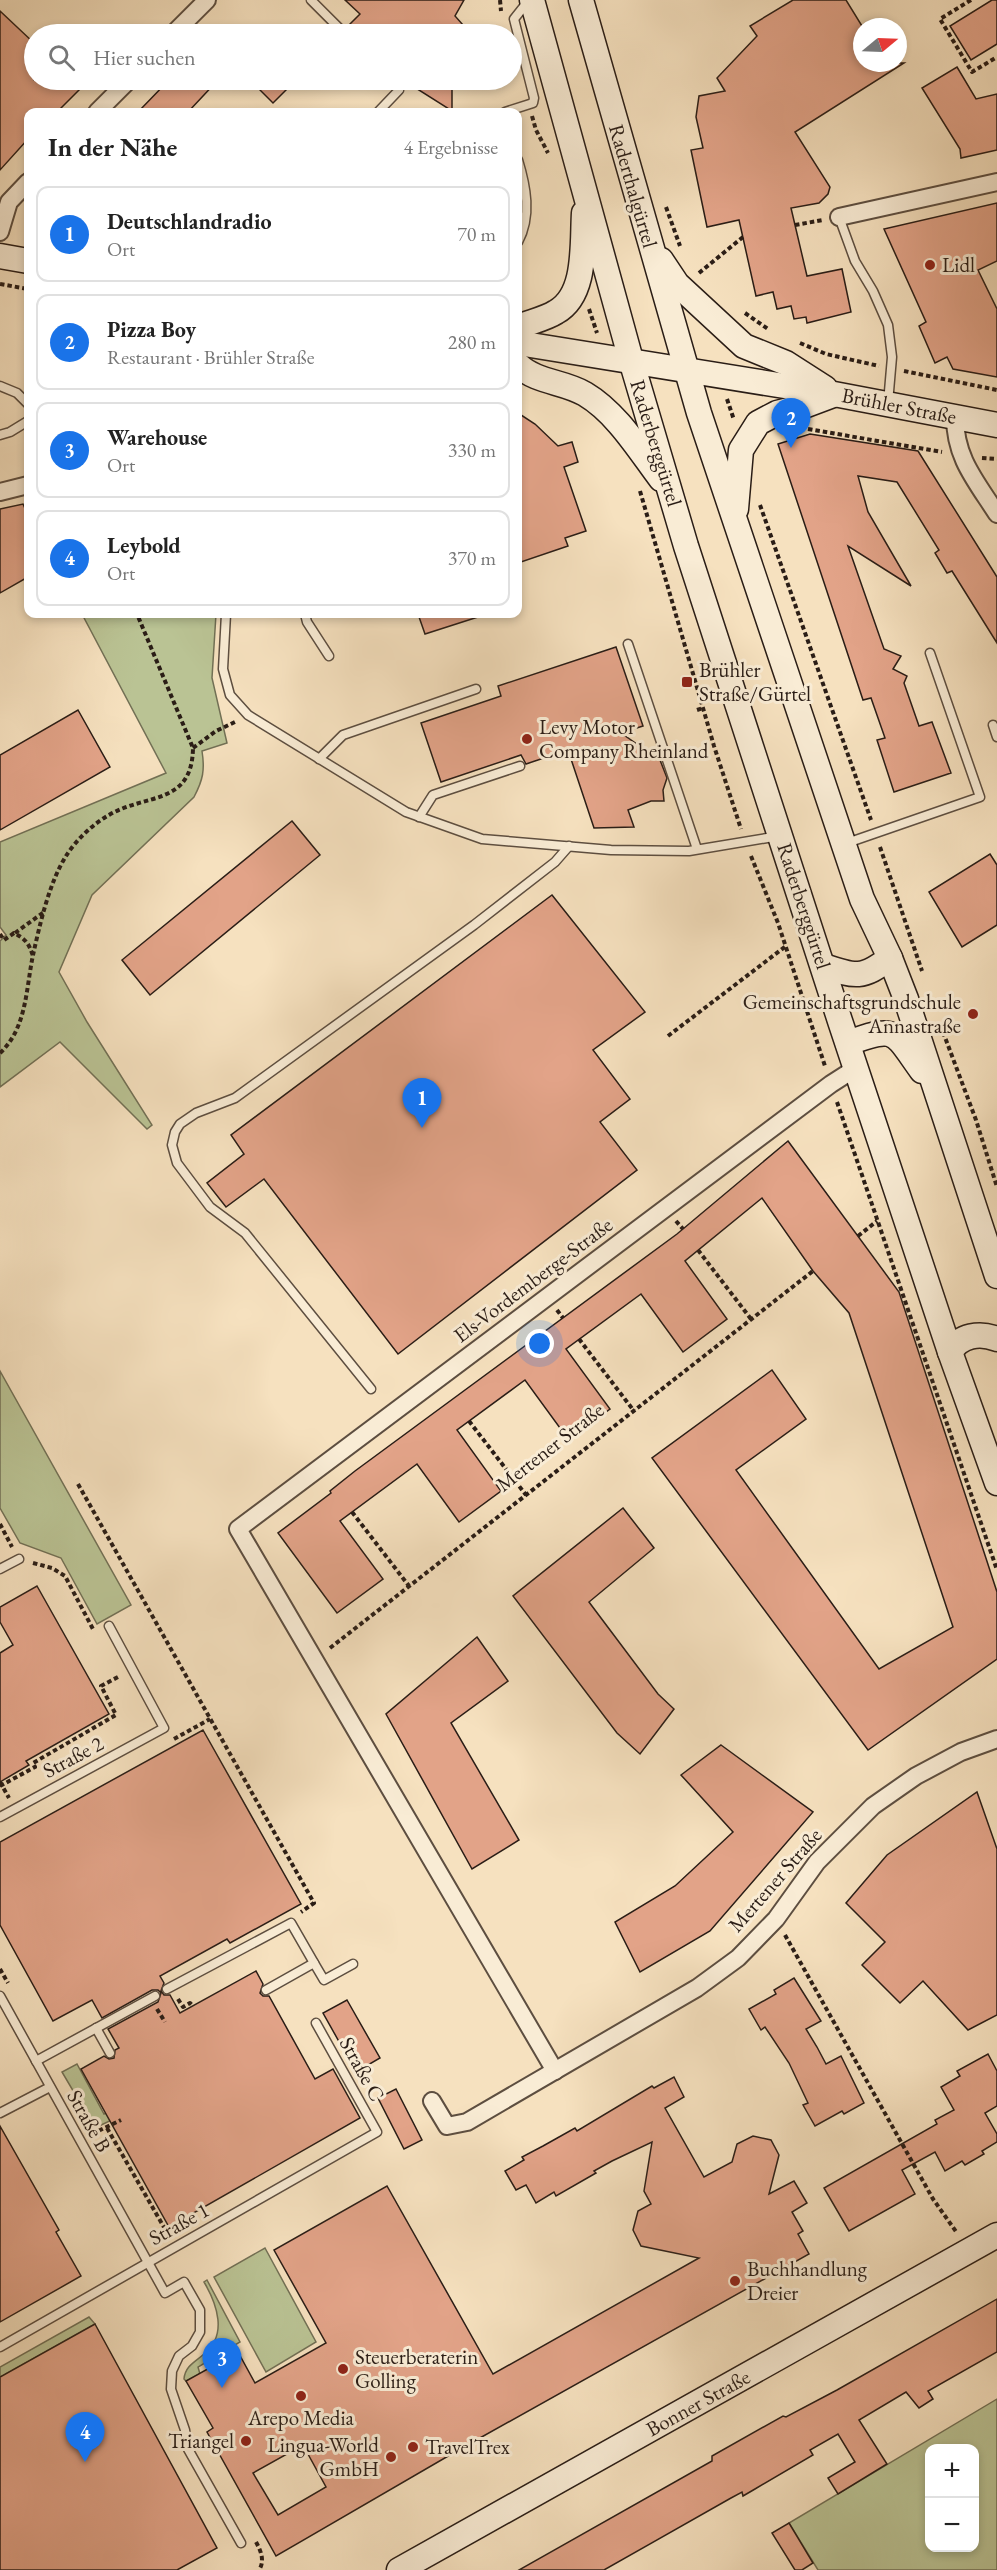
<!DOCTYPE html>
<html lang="de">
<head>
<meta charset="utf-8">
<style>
  body { margin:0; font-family:"EB Garamond",serif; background:#f2f2f2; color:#222 }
  .controls { position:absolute; right:18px; bottom:18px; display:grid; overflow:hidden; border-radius:12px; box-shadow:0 3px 9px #0003 }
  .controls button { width:54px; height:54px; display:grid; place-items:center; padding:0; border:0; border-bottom:2px solid #e0e0e0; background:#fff; color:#222; font:30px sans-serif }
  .compass { position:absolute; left:853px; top:18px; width:54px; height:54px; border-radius:50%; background:#fff; box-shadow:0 3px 9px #0003; rotate:71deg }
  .you { position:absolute; left:540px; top:1344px; width:21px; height:21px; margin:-15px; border:4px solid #fff; border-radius:50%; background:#1a73e8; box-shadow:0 0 0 9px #1a73e833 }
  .badge { display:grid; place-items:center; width:39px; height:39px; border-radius:50%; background:#1a73e8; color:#fff; font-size:20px; font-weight:700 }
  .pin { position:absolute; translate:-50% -50px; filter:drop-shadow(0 2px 3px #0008) }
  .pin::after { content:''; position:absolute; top:32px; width:21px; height:18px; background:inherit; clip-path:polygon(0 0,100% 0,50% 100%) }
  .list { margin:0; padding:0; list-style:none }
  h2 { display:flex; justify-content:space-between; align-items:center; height:78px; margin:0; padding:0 24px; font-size:26px }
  h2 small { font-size:20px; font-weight:400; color:#767676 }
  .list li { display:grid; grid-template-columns:39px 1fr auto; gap:18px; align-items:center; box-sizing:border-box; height:96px; margin:0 12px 12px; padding:0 12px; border:2px solid #e0e0e0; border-radius:12px }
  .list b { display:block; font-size:22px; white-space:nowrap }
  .list p { margin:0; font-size:20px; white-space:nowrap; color:#767676 }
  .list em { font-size:20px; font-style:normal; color:#767676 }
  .icon { flex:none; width:33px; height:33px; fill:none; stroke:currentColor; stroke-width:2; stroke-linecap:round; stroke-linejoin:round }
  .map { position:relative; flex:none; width:997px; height:2570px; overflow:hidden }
  .search { position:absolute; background:#fff; box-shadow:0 3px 9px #0003; left:24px; top:24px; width:498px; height:66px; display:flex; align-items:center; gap:15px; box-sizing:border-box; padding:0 21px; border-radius:33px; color:#767676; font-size:22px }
  .panel { position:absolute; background:#fff; box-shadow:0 3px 9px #0003; left:24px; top:108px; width:498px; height:510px; border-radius:12px }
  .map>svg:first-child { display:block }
  .green { fill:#bac394; stroke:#727055; stroke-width:1.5; fill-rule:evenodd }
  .building { fill:#e2a388; stroke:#2a1d16; stroke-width:1.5; fill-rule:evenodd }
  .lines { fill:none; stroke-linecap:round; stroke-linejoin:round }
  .lane-casing { stroke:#5d4e40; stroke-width:11 }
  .street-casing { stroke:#5d4e40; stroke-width:20 }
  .secondary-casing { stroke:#2a1d16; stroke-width:27 }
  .path { stroke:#2a1d16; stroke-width:4; stroke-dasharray:4.5 3; stroke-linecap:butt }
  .lane { stroke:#f9ecd5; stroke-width:8 }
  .street { stroke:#f9ecd5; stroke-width:16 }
  .secondary { stroke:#f9ecd5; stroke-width:24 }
  .poi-dot { fill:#8f2418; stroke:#f9ecd5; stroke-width:2 }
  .labels { text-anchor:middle; stroke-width:6; stroke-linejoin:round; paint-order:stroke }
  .street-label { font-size:21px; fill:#2a1d16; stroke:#f9ecd5 }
  .poi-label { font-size:21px; fill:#2a1d16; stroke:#f9ecd5; text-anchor:start }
</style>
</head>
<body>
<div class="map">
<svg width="997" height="2570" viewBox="0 0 997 2570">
  <rect width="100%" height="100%" fill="#f6e1bf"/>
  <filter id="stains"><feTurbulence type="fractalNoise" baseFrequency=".00333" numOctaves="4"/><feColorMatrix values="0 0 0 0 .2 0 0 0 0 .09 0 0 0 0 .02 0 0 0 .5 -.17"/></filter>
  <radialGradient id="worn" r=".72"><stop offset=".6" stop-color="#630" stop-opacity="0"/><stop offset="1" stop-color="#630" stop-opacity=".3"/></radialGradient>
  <g class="green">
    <path d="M82 614H216L212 678 227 743 202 751C205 770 203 780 194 797L92 895 59 972 87 1022 152 1125 147 1129 60 1042 0 1087V941L6 935 0 927V842L166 773Z"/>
    <polygon points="0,1371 131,1605 97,1624 61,1558 20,1543 0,1508"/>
    <polygon points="77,2064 104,2114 114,2110 118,2117 95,2128 62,2072"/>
    <polygon points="265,2248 316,2342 266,2372 214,2277"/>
    <path d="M207 2280 240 2342 198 2367 200 2374 186 2381 184 2379C185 2366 195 2362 204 2354 228 2335 217 2304 204 2282Z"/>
    <polygon points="89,2317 95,2324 0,2377 0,2367"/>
    <path d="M997 2399V2570H818L789 2523ZM930 2448H974V2548H930Z"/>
  </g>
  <g class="building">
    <polygon points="345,0 464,0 455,16 471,34 360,34 350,24 360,14"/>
    <polygon points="793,0 846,0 862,26 862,63 904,63 795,132 830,187 828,194 819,203 791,208 807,276 842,269 851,312 807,323 806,317 794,319 791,306 777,309 773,292 756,296 739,220 707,227 691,150 703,148 696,117 699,96 725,91 717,78 757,36 750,26"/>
    <polygon points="992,0 997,0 997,44 971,60 950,26"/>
    <polygon points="0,11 34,43 34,80 89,80 58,111 28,112 28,139 0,170"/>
    <polygon points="957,67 976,99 997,94 997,150 961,158 960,149 922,88"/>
    <polygon points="169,80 218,80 188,112 138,112"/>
    <polygon points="250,80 296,80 273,103"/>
    <polygon points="403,80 452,80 452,111"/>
    <polygon points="997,203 997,261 978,270 997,309 997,377 953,369 947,357 935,363 919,326 926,322 884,229"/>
    <polygon points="518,413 535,424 558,446 572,442 578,462 564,467 586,531 565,538 568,546 518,563"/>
    <polygon points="810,434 918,451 997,577 997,643 952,571 947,573 935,553 939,550 897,482 858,476 868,512 911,586 848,546 884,649 901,656 893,669 907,676 904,683 919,726 932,722 951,773 894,792 877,740 885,738 871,698 863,700 778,444"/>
    <polygon points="23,504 28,515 28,577 0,593 0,509"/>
    <polygon points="418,614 477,614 478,617 425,634"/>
    <polygon points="616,647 643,726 621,733 660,760 667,778 663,790 664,801 651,801 628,810 634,827 594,828 568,750 526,764 521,755 441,782 421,723 501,696 498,686"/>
    <polygon points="78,710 110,767 0,830 0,755"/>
    <polygon points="292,821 320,855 150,995 122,960"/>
    <polygon points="990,854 997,865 997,925 962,947 929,892"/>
    <polygon points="552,895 645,1012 593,1050 630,1099 600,1122 637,1170 398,1354 264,1179 226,1207 207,1183 244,1154 231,1135"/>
    <polygon points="788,1141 899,1292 997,1592 997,1659 868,1750 652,1458 772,1370 806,1419 736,1470 879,1669 953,1627 849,1313 813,1271 762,1198 685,1261 727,1319 683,1352 641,1294 566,1349 610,1409 568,1439 525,1380 457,1430 501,1491 459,1522 417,1464 340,1521 383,1579 337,1613 278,1533 331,1493 330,1491 355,1471 677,1234"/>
    <polygon points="623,1508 654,1548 589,1602 658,1694 674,1709 640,1754 617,1733 513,1596"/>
    <polygon points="37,1586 109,1714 26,1761 29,1765 0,1782 0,1653 13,1645 0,1622 0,1607"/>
    <polygon points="477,1637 508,1681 451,1723 519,1840 472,1869 386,1714"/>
    <polygon points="203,1730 301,1904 230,1943 227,1939 160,1976 164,1983 161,1991 164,1995 170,1995 180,2013 256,1971 263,1984 260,1993 263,1996 269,1996 315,2079 333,2069 360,2118 169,2227 81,2069 104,2056 109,2059 114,2058 115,2050 119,2048 108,2029 158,2002 161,1993 158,1990 152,1990 102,2018 92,2000 53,2021 0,1925 0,1842"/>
    <polygon points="721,1745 813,1812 710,1931 640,1972 615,1922 675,1886 733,1832 681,1775"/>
    <polygon points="977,1792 997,1849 997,2015 968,2030 923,1981 900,2003 862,1965 885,1942 846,1903 887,1855"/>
    <polygon points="794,1978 821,2021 806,2029 817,2047 826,2064 841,2056 864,2103 844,2114 842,2111 815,2126 803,2105 808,2103 789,2063 765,2027 761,2030 749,2009 776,1994 774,1990"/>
    <polygon points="347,2000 380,2058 356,2072 323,2013"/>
    <polygon points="988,2054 997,2071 997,2106 985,2113 997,2134 997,2142 982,2151 984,2154 965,2165 962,2161 945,2171 935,2152 902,2170 915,2194 849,2231 824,2188 937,2124 935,2120 954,2110 941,2087 960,2076 957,2071"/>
    <path d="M674 2077 684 2097 665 2108 704 2177 732 2162 737 2144 753 2136 771 2140 779 2155 769 2194 794 2181 807 2203 792 2212 803 2231 798 2234 809 2254 462 2448 276 2556 207 2432 213 2428 186 2381 238 2352 255 2383 326 2343 274 2250 387 2186 493 2374 699 2258 641 2246 633 2230 638 2211 651 2204 644 2191 652 2142 612 2161 594 2171 596 2173 556 2196 554 2192 536 2203 526 2185 516 2190 505 2171 524 2160 522 2157 543 2146 575 2128 577 2131 652 2086 654 2088ZM303 2445 326 2487 278 2515 253 2473Z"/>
    <polygon points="396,2089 422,2140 404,2149 378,2098"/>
    <polygon points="0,2126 59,2230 56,2232 81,2276 0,2322"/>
    <polygon points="997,2299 997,2352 928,2391 933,2399 919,2408 906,2392 859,2420 887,2464 838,2494 828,2478 855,2462 838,2434 810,2450 813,2455 755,2489 743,2496 742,2492 731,2498 604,2570 519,2570 712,2461 712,2456 783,2416 786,2417 837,2390"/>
    <polygon points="95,2324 217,2548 177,2570 0,2570 0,2377"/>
    <polygon points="789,2523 813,2563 802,2570 795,2570 772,2533"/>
  </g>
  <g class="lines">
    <defs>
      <g id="lane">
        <polyline points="311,0 345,34"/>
        <polyline points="378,112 399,90 389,80"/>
        <polyline points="505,112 533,103 534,98 514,19 529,0"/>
        <path d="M518 160C526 186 532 216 518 242"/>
        <polyline points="839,217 855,261 873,291 888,325 892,357 888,403"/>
        <polyline points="0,386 17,393 28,404"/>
        <polyline points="0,435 10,432 28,421"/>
        <polyline points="226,614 223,669 230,695 248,715 406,812 482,839 611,850 689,851 779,836"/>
        <polyline points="305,614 307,622 329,656"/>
        <polyline points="628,644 697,849"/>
        <polyline points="993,725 997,737"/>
        <polyline points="319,759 343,735 476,689"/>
        <polyline points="419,817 433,795 520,766"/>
        <polyline points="847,843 980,797 930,653"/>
        <polyline points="371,1389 245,1233 210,1207 177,1163 172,1145 175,1132 180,1124 196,1113 235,1098 474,925 555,862 569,846"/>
        <polyline points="0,1569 19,1559"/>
        <polyline points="0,1817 164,1728 109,1626"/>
        <polyline points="167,1989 291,1923 314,1963"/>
        <polyline points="266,1990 314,1963 324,1980 353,1964"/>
        <polyline points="0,1996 165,2293 184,2282 200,2310 200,2332 192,2346 179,2356 172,2371 171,2389 185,2430 188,2449 241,2543"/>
        <polyline points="96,2028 110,2053"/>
        <polyline points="36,2061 155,1996"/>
        <polyline points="0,2113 50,2087"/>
        <polyline points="0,2347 377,2132 316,2023"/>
      </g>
      <g id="street">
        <polyline points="173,34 207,0"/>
        <polyline points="97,112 129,80"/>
        <polyline points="839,217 997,182"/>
        <polyline points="0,232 9,202 28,182"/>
        <path d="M955 417C955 458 976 481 997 514"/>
        <polyline points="0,492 28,485"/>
        <polyline points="555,2071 238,1529 831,1084 856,1068"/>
        <polyline points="432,2101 447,2126 467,2122 697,1988 738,1958 776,1919 817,1862 873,1806 916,1776 961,1752 997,1739"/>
      </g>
      <g id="secondary">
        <polyline points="532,0 631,360 686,546 840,1021 950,1352 997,1483"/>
        <polyline points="581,0 699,413 862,899 890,958 906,999 997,1276"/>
        <polyline points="0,256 28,261"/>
        <polyline points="661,260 677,284 744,346 786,363 825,388"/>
        <path d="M518 327C530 322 545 319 556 312 587 295 582 244 584 213"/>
        <polyline points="518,343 834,394 997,425"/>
        <path d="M518 365C537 383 563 381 585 394 617 413 639 450 661 479"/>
        <polyline points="736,509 741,450 758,423 777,413 801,407 833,395"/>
        <path d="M824 966C856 977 862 979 890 958"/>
        <path d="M848 1043C897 1025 893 1031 922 1071"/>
        <path d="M950 1352C960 1335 980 1332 997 1339"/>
        <polyline points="399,2570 997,2235"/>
      </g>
    </defs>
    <use href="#lane" class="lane-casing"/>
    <use href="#street" class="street-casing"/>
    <use href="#secondary" class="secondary-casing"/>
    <g class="path">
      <polyline points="500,0 501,11"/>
      <polyline points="971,0 940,19 972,72 997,57"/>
      <polyline points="532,116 536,130 548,153"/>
      <polyline points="666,207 680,246"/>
      <polyline points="795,225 823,220"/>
      <polyline points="699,273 743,237"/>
      <polyline points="0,284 28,289"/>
      <polyline points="589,309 597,333"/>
      <polyline points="745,313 768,329"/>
      <polyline points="800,343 826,354 879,366"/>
      <polyline points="904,371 997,390"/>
      <polyline points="727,399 734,420"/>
      <polyline points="808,429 942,452"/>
      <polyline points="982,458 997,459"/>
      <polyline points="640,491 714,746 741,829"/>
      <polyline points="760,505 871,820"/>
      <polyline points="697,710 703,708"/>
      <polyline points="193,748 216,731 235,722"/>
      <polyline points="880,847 922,971"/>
      <polyline points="751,856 778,923 825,1066"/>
      <polyline points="15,933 44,912"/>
      <path d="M0 934 4 940 14 933C26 939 29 944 33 956"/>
      <polyline points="943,1032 976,1120 997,1187"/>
      <polyline points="668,1036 786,946"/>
      <path d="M0 1053C27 1028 26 988 33 955 40 924 49 883 66 856 76 840 93 824 109 815 146 793 192 806 193 748L137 614"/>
      <polyline points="837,1102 997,1570"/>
      <polyline points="676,1221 683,1229"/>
      <polyline points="858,1236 877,1221"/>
      <polyline points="698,1250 751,1319"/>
      <polyline points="557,1310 563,1318"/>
      <polyline points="579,1339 634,1411"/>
      <polyline points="469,1421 526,1495"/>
      <polyline points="78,1484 314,1903 301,1912"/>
      <polyline points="352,1512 409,1586"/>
      <polyline points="0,1524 12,1547"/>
      <polyline points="33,1563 52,1568 65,1576 94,1631"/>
      <polyline points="330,1648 813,1271"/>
      <polyline points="174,1739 210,1719"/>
      <polyline points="0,1782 9,1798"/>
      <polyline points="0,1786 35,1767 33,1763 116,1715 101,1686 118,1677"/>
      <polyline points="785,1935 933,2199 957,2233"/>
      <polyline points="0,1969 8,1983"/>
      <polyline points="178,1999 183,2007 190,2003 193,2006"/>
      <polyline points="157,2009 165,2022"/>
      <polyline points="107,2128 169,2236"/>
      <polyline points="92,2134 121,2120"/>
      <path d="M256 2542C261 2551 265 2561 259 2570"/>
    </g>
    <use href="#lane" class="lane"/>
    <use href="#street" class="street"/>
    <use href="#secondary" class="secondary"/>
  </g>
  <g class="poi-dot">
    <circle cx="930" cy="265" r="6"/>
    <rect x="681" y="676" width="12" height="12" rx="3"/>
    <circle cx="527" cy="739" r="6"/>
    <circle cx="973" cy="1014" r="6"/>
    <circle cx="735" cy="2281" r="6"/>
    <circle cx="343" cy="2369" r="6"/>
    <circle cx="301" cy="2396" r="6"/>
    <circle cx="246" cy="2441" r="6"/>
    <circle cx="413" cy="2447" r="6"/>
    <circle cx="391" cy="2457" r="6"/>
  </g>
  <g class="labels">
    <g class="street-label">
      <text transform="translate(633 186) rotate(74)" y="7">Raderthalgürtel</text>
      <text transform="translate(899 406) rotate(11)" y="7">Brühler Straße</text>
      <text transform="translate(656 443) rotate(73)" y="7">Raderberggürtel</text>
      <text transform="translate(804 906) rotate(72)" y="7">Raderberggürtel</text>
      <text transform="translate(533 1280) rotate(-37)" y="7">Els-Vordemberge-Straße</text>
      <text transform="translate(550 1447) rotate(-38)" y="7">Mertener Straße</text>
      <text transform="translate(73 1757) rotate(-28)" y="7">Straße 2</text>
      <text transform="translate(775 1880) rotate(-49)" y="7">Mertener Straße</text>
      <text transform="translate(362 2069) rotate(61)" y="7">Straße C</text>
      <text transform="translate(89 2121) rotate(61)" y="7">Straße B</text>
      <text transform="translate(179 2224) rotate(-29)" y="7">Straße 1</text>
      <text transform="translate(698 2403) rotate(-29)" y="7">Bonner Straße</text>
    </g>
    <g class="poi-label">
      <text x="942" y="272">Lidl</text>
      <text x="699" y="677">Brühler<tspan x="699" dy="24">Straße/Gürtel</tspan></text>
      <text x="539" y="734">Levy Motor<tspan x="539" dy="24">Company Rheinland</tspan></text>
      <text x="961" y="1009" text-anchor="end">Gemeinschaftsgrundschule<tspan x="961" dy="24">Annastraße</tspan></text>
      <text x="747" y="2276">Buchhandlung<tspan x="747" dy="24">Dreier</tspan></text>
      <text x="355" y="2364">Steuerberaterin<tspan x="355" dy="24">Golling</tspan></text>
      <text x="301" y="2425" text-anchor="middle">Arepo Media</text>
      <text x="234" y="2448" text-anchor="end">Triangel</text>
      <text x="379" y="2452" text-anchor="end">Lingua-World<tspan x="379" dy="24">GmbH</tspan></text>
      <text x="425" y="2454">TravelTrex</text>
    </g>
  </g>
  <rect width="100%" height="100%" filter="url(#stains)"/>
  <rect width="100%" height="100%" fill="url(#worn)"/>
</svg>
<div class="controls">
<button>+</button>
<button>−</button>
</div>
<svg class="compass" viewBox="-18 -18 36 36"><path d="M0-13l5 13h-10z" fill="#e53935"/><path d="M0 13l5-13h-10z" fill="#767676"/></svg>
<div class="you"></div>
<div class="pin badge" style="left:422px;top:1128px">1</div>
<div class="pin badge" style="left:791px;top:448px">2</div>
<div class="pin badge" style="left:222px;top:2388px">3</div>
<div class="pin badge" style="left:85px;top:2462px">4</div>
<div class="search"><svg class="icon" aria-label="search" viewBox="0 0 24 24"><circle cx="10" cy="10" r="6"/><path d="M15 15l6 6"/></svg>Hier suchen</div>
<section class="panel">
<h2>In der Nähe<small>4 Ergebnisse</small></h2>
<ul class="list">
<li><span class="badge">1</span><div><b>Deutschlandradio</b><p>Ort</p></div><em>70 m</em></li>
<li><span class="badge">2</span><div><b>Pizza Boy</b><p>Restaurant · Brühler Straße</p></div><em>280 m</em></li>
<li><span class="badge">3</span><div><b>Warehouse</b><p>Ort</p></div><em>330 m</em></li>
<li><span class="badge">4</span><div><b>Leybold</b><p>Ort</p></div><em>370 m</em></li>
</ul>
</section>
</div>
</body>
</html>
